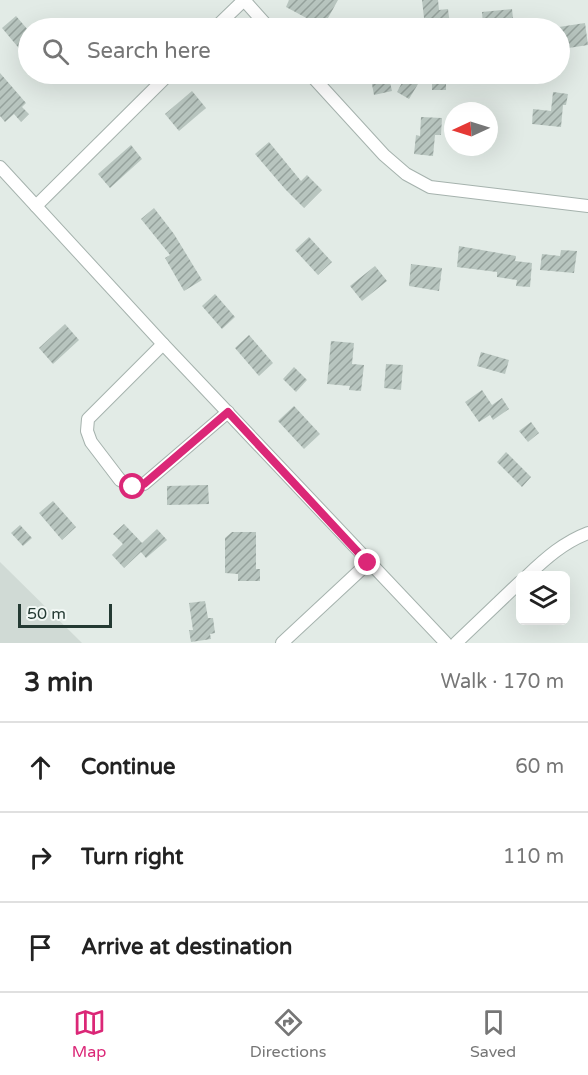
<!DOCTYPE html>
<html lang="en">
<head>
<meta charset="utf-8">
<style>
  body { margin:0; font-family:"Varela Round",sans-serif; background:#f6f6f6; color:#222 }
  .controls { position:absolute; right:18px; bottom:18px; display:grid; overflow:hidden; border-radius:9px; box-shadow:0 6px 24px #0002 }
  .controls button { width:54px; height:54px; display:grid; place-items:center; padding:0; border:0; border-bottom:2px solid #e0e0e0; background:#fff; color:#222; font:30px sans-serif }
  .compass { position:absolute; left:444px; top:102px; width:54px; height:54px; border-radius:50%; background:#fff; box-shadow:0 6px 24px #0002; rotate:266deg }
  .scale { position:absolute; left:18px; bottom:15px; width:94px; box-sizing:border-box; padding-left:6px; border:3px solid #243a33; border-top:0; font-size:16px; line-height:21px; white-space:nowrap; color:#243a33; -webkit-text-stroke:4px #f2f8f5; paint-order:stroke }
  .stop { position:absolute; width:18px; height:18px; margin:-14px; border:4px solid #db2777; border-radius:50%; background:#fff }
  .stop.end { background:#db2777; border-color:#fff; box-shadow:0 2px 6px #0008 }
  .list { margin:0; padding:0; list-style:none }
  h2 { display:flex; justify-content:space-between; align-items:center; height:78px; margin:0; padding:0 24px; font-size:26px }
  h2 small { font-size:20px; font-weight:400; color:#767676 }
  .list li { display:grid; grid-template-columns:39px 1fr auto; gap:18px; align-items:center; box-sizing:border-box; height:90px; padding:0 24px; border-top:2px solid #e0e0e0 }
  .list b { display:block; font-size:22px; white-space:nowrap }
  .list em { font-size:20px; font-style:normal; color:#767676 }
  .icon { flex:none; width:33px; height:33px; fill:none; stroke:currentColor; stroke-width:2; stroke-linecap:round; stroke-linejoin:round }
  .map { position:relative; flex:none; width:588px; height:643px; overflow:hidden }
  .search { position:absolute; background:#fff; box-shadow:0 6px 24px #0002; left:18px; right:18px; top:18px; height:66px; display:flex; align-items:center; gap:15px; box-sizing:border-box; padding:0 21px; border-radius:33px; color:#767676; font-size:22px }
  .sheet { height:348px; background:#fff }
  nav { display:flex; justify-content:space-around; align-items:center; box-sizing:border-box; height:84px; border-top:2px solid #e0e0e0; background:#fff; font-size:16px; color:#767676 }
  nav a { display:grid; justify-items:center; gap:3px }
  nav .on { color:#db2777 }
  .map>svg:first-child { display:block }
  .built { fill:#d0dad5 }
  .building { fill:url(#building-hatch) }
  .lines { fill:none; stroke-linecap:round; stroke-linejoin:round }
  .street-casing { stroke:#a5b2ad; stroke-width:14 }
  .street { stroke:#fff; stroke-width:12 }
  .route { stroke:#db2777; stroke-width:8 }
</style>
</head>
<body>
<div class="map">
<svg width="588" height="643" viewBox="0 0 588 643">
  <defs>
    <pattern id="building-hatch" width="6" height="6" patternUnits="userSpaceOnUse" patternTransform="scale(1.5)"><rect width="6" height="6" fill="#b8c5bf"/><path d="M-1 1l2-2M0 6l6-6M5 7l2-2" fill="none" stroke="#95a19c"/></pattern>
  </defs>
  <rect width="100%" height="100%" fill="#e2ebe6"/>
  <polygon class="built" points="0,562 82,643 0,643"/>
  <g class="building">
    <polygon points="289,0 338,0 328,18 336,22 332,28 325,28 286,7"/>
    <polygon points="422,0 438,0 439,10 448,9 450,25 425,27"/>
    <polygon points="512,9 514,27 502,28 502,23 483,25 482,12"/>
    <polygon points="16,16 28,30 28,59 2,28"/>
    <polygon points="585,23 588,45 562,49 559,27"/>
    <polygon points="0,73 26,103 22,107 29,114 21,122 14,114 5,122 0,116"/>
    <polygon points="370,74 388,74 392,91 374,95"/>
    <rect x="432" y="74" width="14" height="16"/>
    <polygon points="405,77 418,84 409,99 397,92"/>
    <polygon points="192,91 206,108 179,131 165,114"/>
    <polygon points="553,92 568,94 566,105 563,105 561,127 532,124 533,109 551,111"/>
    <polygon points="421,117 442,118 441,135 435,135 433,156 414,154 416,135 420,136"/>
    <polygon points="269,142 301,181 307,175 322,190 304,208 285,189 255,154"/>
    <polygon points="131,145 142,159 110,188 98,174"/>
    <polygon points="154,208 174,234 202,280 184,291 165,258 170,255 141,219"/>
    <polygon points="309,237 332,262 318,275 295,250"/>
    <polygon points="459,246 516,256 515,261 532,263 530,287 516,286 517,280 497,277 497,272 457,267"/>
    <polygon points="561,250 577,251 574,273 540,270 542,254 560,256"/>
    <polygon points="411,264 442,268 439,291 409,286"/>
    <polygon points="375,266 387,281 362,301 350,286"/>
    <polygon points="215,294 235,317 222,329 202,306"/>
    <polygon points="65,324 79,340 53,364 39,348"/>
    <polygon points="249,335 273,363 259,376 235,348"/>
    <polygon points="331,341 354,343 352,364 364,365 361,391 349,390 350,386 327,384"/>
    <polygon points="481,352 509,360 505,374 477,366"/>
    <polygon points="386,364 403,365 401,390 384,388"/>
    <polygon points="294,367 307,380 296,392 283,379"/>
    <polygon points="482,390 492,405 502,398 509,409 493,420 490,415 479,422 465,402"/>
    <polygon points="294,406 320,434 304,449 278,421"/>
    <polygon points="531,422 539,433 528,442 519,431"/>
    <polygon points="506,452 531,477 522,487 497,462"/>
    <polygon points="208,485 209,504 167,505 167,486"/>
    <polygon points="53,501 76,527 62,540 39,513"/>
    <polygon points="124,524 142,543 157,529 167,540 146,558 141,552 124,568 112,555 123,544 113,534"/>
    <polygon points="20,525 32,538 23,546 11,533"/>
    <polygon points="232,532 256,532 256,569 260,569 260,581 238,581 238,574 225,573 225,538"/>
    <polygon points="205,601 208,618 213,618 215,633 210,634 211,639 191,642 189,630 193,630 189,603"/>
  </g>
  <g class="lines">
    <defs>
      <g id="street">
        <polyline points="215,28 244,0 269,28"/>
        <polyline points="310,74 384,155 406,174 430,187 588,206"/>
        <polyline points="0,167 163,344 446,643"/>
        <polyline points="36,206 169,74"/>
        <polyline points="163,344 88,419 87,431 91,442 120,480 133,487 144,484 228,412"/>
        <path d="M527 576C546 558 564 542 588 533"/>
        <polyline points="282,643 368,563"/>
        <polyline points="456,643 520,582"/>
      </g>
    </defs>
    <use href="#street" class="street-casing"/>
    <use href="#street" class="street"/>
  </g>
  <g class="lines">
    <polyline class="route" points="133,487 144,484 228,412 368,563"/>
  </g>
</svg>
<div class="controls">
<button><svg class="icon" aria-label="layers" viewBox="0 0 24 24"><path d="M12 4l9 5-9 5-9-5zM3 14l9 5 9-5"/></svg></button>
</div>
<svg class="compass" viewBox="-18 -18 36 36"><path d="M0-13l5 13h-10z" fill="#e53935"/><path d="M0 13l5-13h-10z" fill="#767676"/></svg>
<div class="scale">50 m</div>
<div class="stop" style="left:133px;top:487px"></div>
<div class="stop end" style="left:368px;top:563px"></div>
<div class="search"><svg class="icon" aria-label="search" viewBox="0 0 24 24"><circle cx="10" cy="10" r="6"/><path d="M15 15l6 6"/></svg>Search here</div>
</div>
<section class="sheet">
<h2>3 min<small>Walk · 170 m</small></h2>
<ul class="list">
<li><svg class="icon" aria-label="ahead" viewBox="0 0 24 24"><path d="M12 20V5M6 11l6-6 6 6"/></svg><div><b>Continue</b></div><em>60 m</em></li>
<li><svg class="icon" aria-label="right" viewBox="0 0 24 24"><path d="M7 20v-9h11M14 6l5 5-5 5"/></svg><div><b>Turn right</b></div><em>110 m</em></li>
<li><svg class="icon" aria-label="arrive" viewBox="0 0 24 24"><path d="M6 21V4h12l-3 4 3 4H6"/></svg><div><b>Arrive at destination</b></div></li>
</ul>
</section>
<nav>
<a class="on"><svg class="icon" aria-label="map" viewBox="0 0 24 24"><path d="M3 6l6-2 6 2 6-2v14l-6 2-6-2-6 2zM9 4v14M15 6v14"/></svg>Map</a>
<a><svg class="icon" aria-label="directions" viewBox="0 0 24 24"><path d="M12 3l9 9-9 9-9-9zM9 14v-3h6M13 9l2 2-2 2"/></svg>Directions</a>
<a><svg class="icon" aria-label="saved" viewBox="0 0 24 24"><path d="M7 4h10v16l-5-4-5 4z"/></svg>Saved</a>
</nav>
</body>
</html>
